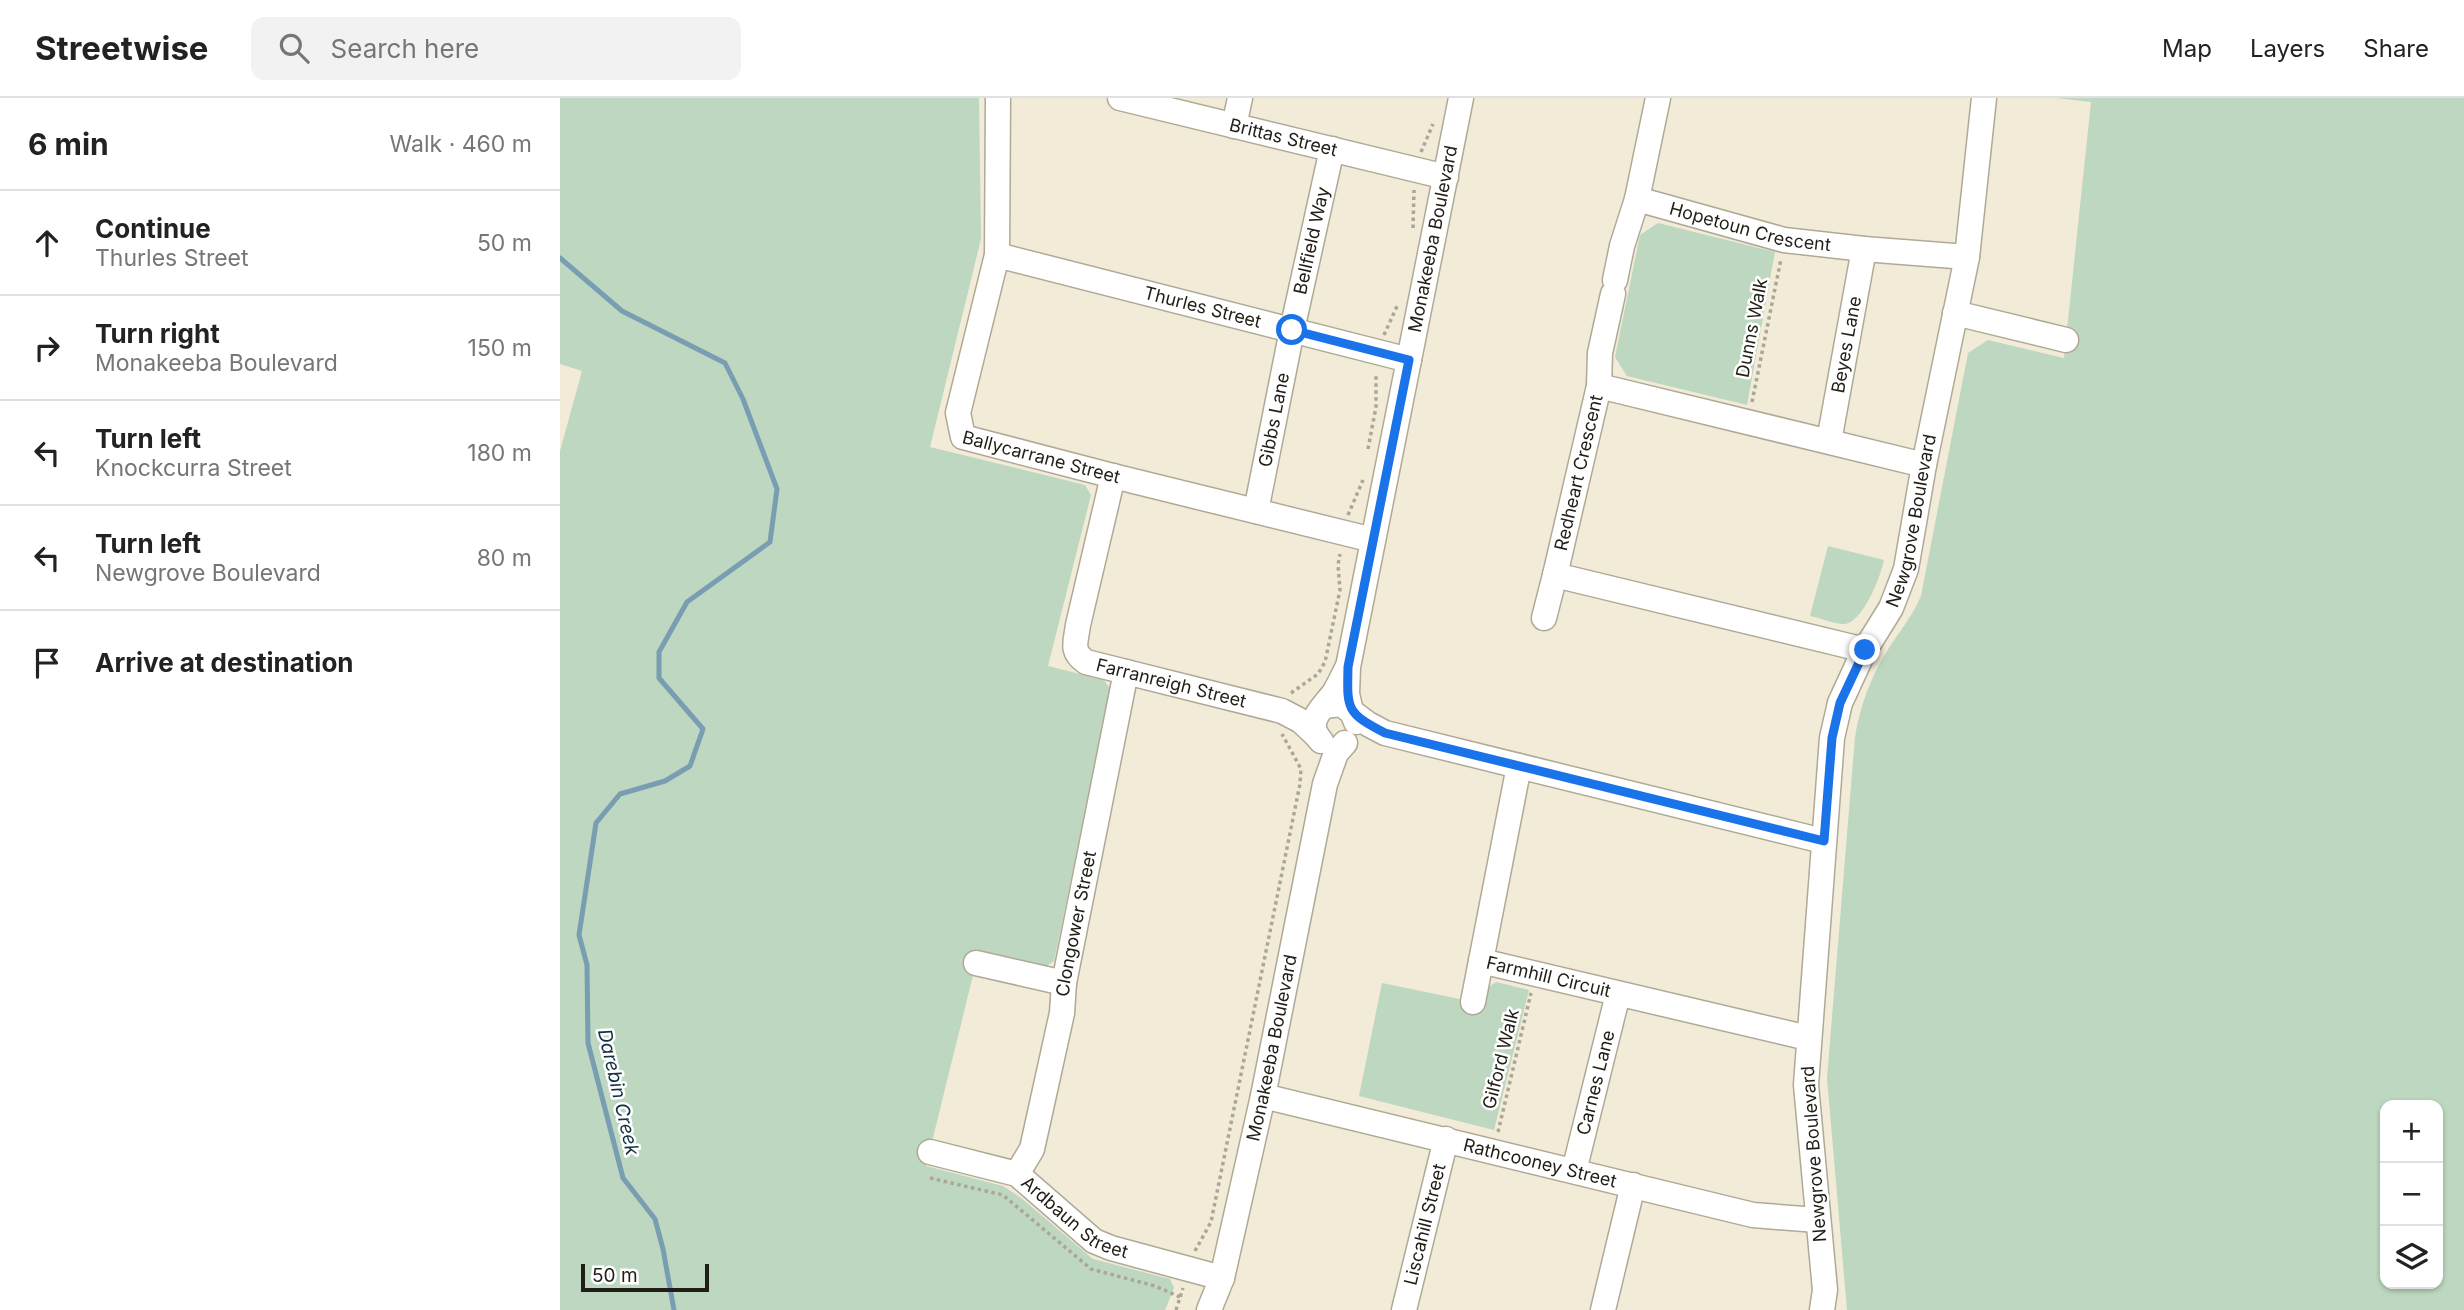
<!DOCTYPE html>
<html lang="en">
<head>
<meta charset="utf-8">
<style>
  body { margin:0; font-family:Inter,sans-serif; background:#f2f2f2; color:#222 }
  .controls { position:absolute; right:21px; bottom:21px; display:grid; overflow:hidden; border-radius:14px; box-shadow:0 2px 5px #0004 }
  .controls button { width:63px; height:63px; display:grid; place-items:center; padding:0; border:0; border-bottom:2px solid #e0e0e0; background:#fff; color:#222; font:35px sans-serif }
  .scale { position:absolute; left:21px; bottom:18px; width:128px; box-sizing:border-box; padding-left:7px; border:4px solid #201e16; border-top:0; font-size:19px; line-height:24px; white-space:nowrap; color:#201e16; -webkit-text-stroke:5px #fff; paint-order:stroke }
  .stop { position:absolute; width:21px; height:21px; margin:-16px; border:5px solid #1a73e8; border-radius:50%; background:#fff }
  .stop.end { background:#1a73e8; border-color:#fff; box-shadow:0 2px 7px #0008 }
  .list { margin:0; padding:0; list-style:none }
  h2 { display:flex; justify-content:space-between; align-items:center; height:91px; margin:0; padding:0 28px; font-size:30px }
  h2 small { font-size:23px; font-weight:400; color:#767676 }
  .list li { display:grid; grid-template-columns:46px 1fr auto; gap:21px; align-items:center; box-sizing:border-box; height:105px; padding:0 28px; border-top:2px solid #e0e0e0 }
  .list b { display:block; font-size:26px; white-space:nowrap }
  .list p { margin:0; font-size:23px; white-space:nowrap; color:#767676 }
  .list em { font-size:23px; font-style:normal; color:#767676 }
  .icon { flex:none; width:38px; height:38px; fill:none; stroke:currentColor; stroke-width:2; stroke-linecap:round; stroke-linejoin:round }
  .map { position:relative; flex:none; width:1904px; height:1212px; overflow:hidden }
  header { display:flex; align-items:center; gap:42px; box-sizing:border-box; height:98px; padding:0 35px; background:#fff; border-bottom:2px solid #e0e0e0 }
  header strong { font-size:33px }
  nav { display:flex; gap:38px; margin-inline-start:auto; font-size:24px }
  .search { width:490px; height:63px; background:#f2f2f2; display:flex; align-items:center; gap:18px; box-sizing:border-box; padding:0 24px; border-radius:14px; color:#767676; font-size:26px }
  main { display:flex }
  aside { flex:1; background:#fff }
  .map>svg:first-child { display:block }
  .green { fill:#bdd7c0; fill-rule:evenodd }
  .lines { fill:none; stroke-linecap:round; stroke-linejoin:round }
  .stream { stroke:#799eb2; stroke-width:5 }
  .minor-casing { stroke:#afa996; stroke-width:27 }
  .path { stroke:#aca697; stroke-width:3.5; stroke-dasharray:3.5 3.5; stroke-linecap:butt }
  .minor { stroke:#fff; stroke-width:24 }
  .route { stroke:#1a73e8; stroke-width:9 }
  .labels { text-anchor:middle; stroke-width:5; stroke-linejoin:round; paint-order:stroke }
  .street-label { font-size:18px; fill:#201e16; stroke:#fff }
  .water-label { font-size:19px; font-style:italic; fill:#103142; stroke:#fff }
</style>
</head>
<body>
<header>
<strong>Streetwise</strong>
<div class="search"><svg class="icon" aria-label="search" viewBox="0 0 24 24"><circle cx="10" cy="10" r="6"/><path d="M15 15l6 6"/></svg>Search here</div>
<nav><a>Map</a><a>Layers</a><a>Share</a></nav>
</header>
<main>
<aside>
<h2>6 min<small>Walk · 460 m</small></h2>
<ul class="list">
<li><svg class="icon" aria-label="ahead" viewBox="0 0 24 24"><path d="M12 20V5M6 11l6-6 6 6"/></svg><div><b>Continue</b><p>Thurles Street</p></div><em>50 m</em></li>
<li><svg class="icon" aria-label="right" viewBox="0 0 24 24"><path d="M7 20v-9h11M14 6l5 5-5 5"/></svg><div><b>Turn right</b><p>Monakeeba Boulevard</p></div><em>150 m</em></li>
<li><svg class="icon" aria-label="left" viewBox="0 0 24 24"><path d="M17 20v-9H6M10 6l-5 5 5 5"/></svg><div><b>Turn left</b><p>Knockcurra Street</p></div><em>180 m</em></li>
<li><svg class="icon" aria-label="left" viewBox="0 0 24 24"><path d="M17 20v-9H6M10 6l-5 5 5 5"/></svg><div><b>Turn left</b><p>Newgrove Boulevard</p></div><em>80 m</em></li>
<li><svg class="icon" aria-label="arrive" viewBox="0 0 24 24"><path d="M6 21V4h12l-3 4 3 4H6"/></svg><div><b>Arrive at destination</b></div></li>
</ul>
</aside>
<div class="map">
<svg width="1904" height="1212" viewBox="0 0 1904 1212">
  <rect width="100%" height="100%" fill="#f2ebd7"/>
  <g class="green">
    <polygon points="0,0 419,0 421,141 370,349 525,387 531,397 488,568 544,582 550,591 494,863 485,869 419,853 366,1068 443,1088 460,1099 533,1161 610,1181 614,1190 605,1212 0,1212 0,353 22,273 0,266"/>
    <path d="M1496 0H1904V1212H1287L1267 980 1295 639C1300 609 1310 580 1327 553 1339 534 1352 519 1361 498L1408 255 1428 242 1504 260 1531 4ZM1825 1007H1878V1186H1825Z"/>
    <polygon points="1098,125 1215,154 1187,307 1067,278 1055,259 1080,137"/>
    <path d="M1268 448 1324 462C1321 478 1302 526 1284 526 1273 526 1261 520 1250 518Z"/>
    <polygon points="936,884 969,892 934,1032 799,998 822,885 924,906 927,890"/>
  </g>
  <g class="lines">
    <polyline class="stream" points="0,160 62,213 165,265 183,301 217,391 210,444 127,504 99,554 99,580 143,631 130,668 105,683 60,696 36,725 19,837 27,867 28,945 63,1080 95,1121 103,1151 114,1212"/>
    <defs>
      <g id="minor">
        <path id="s1" d="M438 0 437 157 398 315 403 339 553 378 813 442"/>
        <path id="s2" d="M560 0 886 79"/>
        <path id="s3" d="M1098 0 1077 101 1224 142 1304 151 1407 159"/>
        <polyline points="674,28 680,0"/>
        <path id="s4" d="M437 157 849 262"/>
        <polyline points="1055,182 1062,148 1077,101"/>
        <polyline points="1395,215 1506,242"/>
        <polyline points="1039,288 1040,255 1053,196"/>
        <path id="s5" d="M1269 343 1304 151"/>
        <path id="s6" d="M553 378 518 527C516 544 510 553 526 564L722 613 741 623 757 638"/>
        <path id="s7" d="M696 413 732 232 772 51"/>
        <polyline points="984,520 995,477"/>
        <path id="s8" d="M1305 552 995 477 1039 288 1364 367"/>
        <polyline points="764,608 781,606 792,614 796,624"/>
        <path id="s9" d="M791 613 787 596 788 569 901 0"/>
        <polyline points="792,614 808,626 825,635 1263,743"/>
        <path d="M761 643C743 624 763 610 774 595 779 587 783 578 787 570"/>
        <path id="s10" d="M959 668 921 863 1248 940"/>
        <polyline points="416,865 504,885"/>
        <polyline points="913,904 921,863"/>
        <path id="s11" d="M703 998 1193 1117 1257 1122"/>
        <path id="s12" d="M370 1054 457 1076 534 1143 551 1150 662 1180"/>
        <path id="s13" d="M1014 1073 1058 896"/>
        <path id="s14" d="M457 1076 472 1051 502 915 504 885 566 574"/>
        <path id="s15" d="M649 1212 662 1180 703 998 765 686 776 655 785 645"/>
        <path id="s16" d="M844 1212 886 1041"/>
        <polyline points="1043,1212 1073,1087"/>
        <path id="s17" d="M1262 1212 1265 1192 1246 987 1272 640 1280 605 1303 555 1331 510 1346 471 1364 367 1407 159 1424 0"/>
      </g>
    </defs>
    <use href="#minor" class="minor-casing"/>
    <g class="path">
      <polyline points="861,54 873,26"/>
      <polyline points="853,130 854,92"/>
      <polyline points="824,237 838,206"/>
      <polyline points="1192,304 1221,161"/>
      <polyline points="808,351 816,309 816,275"/>
      <polyline points="788,417 803,382"/>
      <polyline points="731,595 758,576 765,564 780,492 778,467 780,456"/>
      <polyline points="938,1034 971,895"/>
      <polyline points="370,1080 443,1097 531,1171 595,1188 620,1199"/>
      <polyline points="635,1153 651,1124 740,686 741,671 722,636"/>
      <polyline points="616,1212 623,1190"/>
    </g>
    <use href="#minor" class="minor"/>
  </g>
  <g class="lines">
    <path class="route" d="M732 232 849 262 788 569C787 611 786 615 825 635L1264 743 1272 640 1280 605 1305 552"/>
  </g>
  <g class="labels">
    <g class="street-label">
      <text dy="6" stroke="none"><textPath href="#s2" startOffset="168">Brittas Street</textPath></text>
      <text dy="6" stroke="none"><textPath href="#s3" startOffset="220">Hopetoun Crescent</textPath></text>
      <text dy="6" stroke="none"><textPath href="#s9" startOffset="481">Monakeeba Boulevard</textPath></text>
      <text dy="6" stroke="none"><textPath href="#s7" startOffset="276">Bellfield Way</textPath></text>
      <text dy="6" stroke="none"><textPath href="#s4" startOffset="212">Thurles Street</textPath></text>
      <text transform="translate(1192 230) rotate(-79)" y="6">Dunns Walk</text>
      <text dy="6" stroke="none"><textPath href="#s5" startOffset="98">Beyes Lane</textPath></text>
      <text dy="6" stroke="none"><textPath href="#s7" startOffset="93">Gibbs Lane</textPath></text>
      <text dy="6" stroke="none"><textPath href="#s1" startOffset="425">Ballycarrane Street</textPath></text>
      <text dy="6" stroke="none"><textPath href="#s8" startOffset="424">Redheart Crescent</textPath></text>
      <text dy="6" stroke="none"><textPath href="#s17" startOffset="808">Newgrove Boulevard</textPath></text>
      <text dy="6" stroke="none"><textPath href="#s6" startOffset="282">Farranreigh Street</textPath></text>
      <text dy="6" stroke="none"><textPath href="#s14" startOffset="259">Clongower Street</textPath></text>
      <text dy="6" stroke="none"><textPath href="#s10" startOffset="268">Farmhill Circuit</textPath></text>
      <text dy="6" stroke="none"><textPath href="#s15" startOffset="270">Monakeeba Boulevard</textPath></text>
      <text transform="translate(941 961) rotate(-76)" y="6">Gilford Walk</text>
      <text dy="6" stroke="none"><textPath href="#s13" startOffset="91">Carnes Lane</textPath></text>
      <text transform="translate(1254 1056) rotate(-94)" y="6">Newgrove Boulevard</text>
      <text dy="6" stroke="none"><textPath href="#s11" startOffset="285">Rathcooney Street</textPath></text>
      <text dy="6" stroke="none"><textPath href="#s12" startOffset="163">Ardbaun Street</textPath></text>
      <text dy="6" stroke="none"><textPath href="#s16" startOffset="88">Liscahill Street</textPath></text>
    </g>
    <g class="water-label">
      <text transform="translate(59 994) rotate(77)" y="7">Darebin Creek</text>
    </g>
  </g>
</svg>
<div class="controls">
<button>+</button>
<button>−</button>
<button><svg class="icon" aria-label="layers" viewBox="0 0 24 24"><path d="M12 4l9 5-9 5-9-5zM3 14l9 5 9-5"/></svg></button>
</div>
<div class="scale">50 m</div>
<div class="stop" style="left:732px;top:232px"></div>
<div class="stop end" style="left:1305px;top:552px"></div>
</div>
</main>
</body>
</html>
